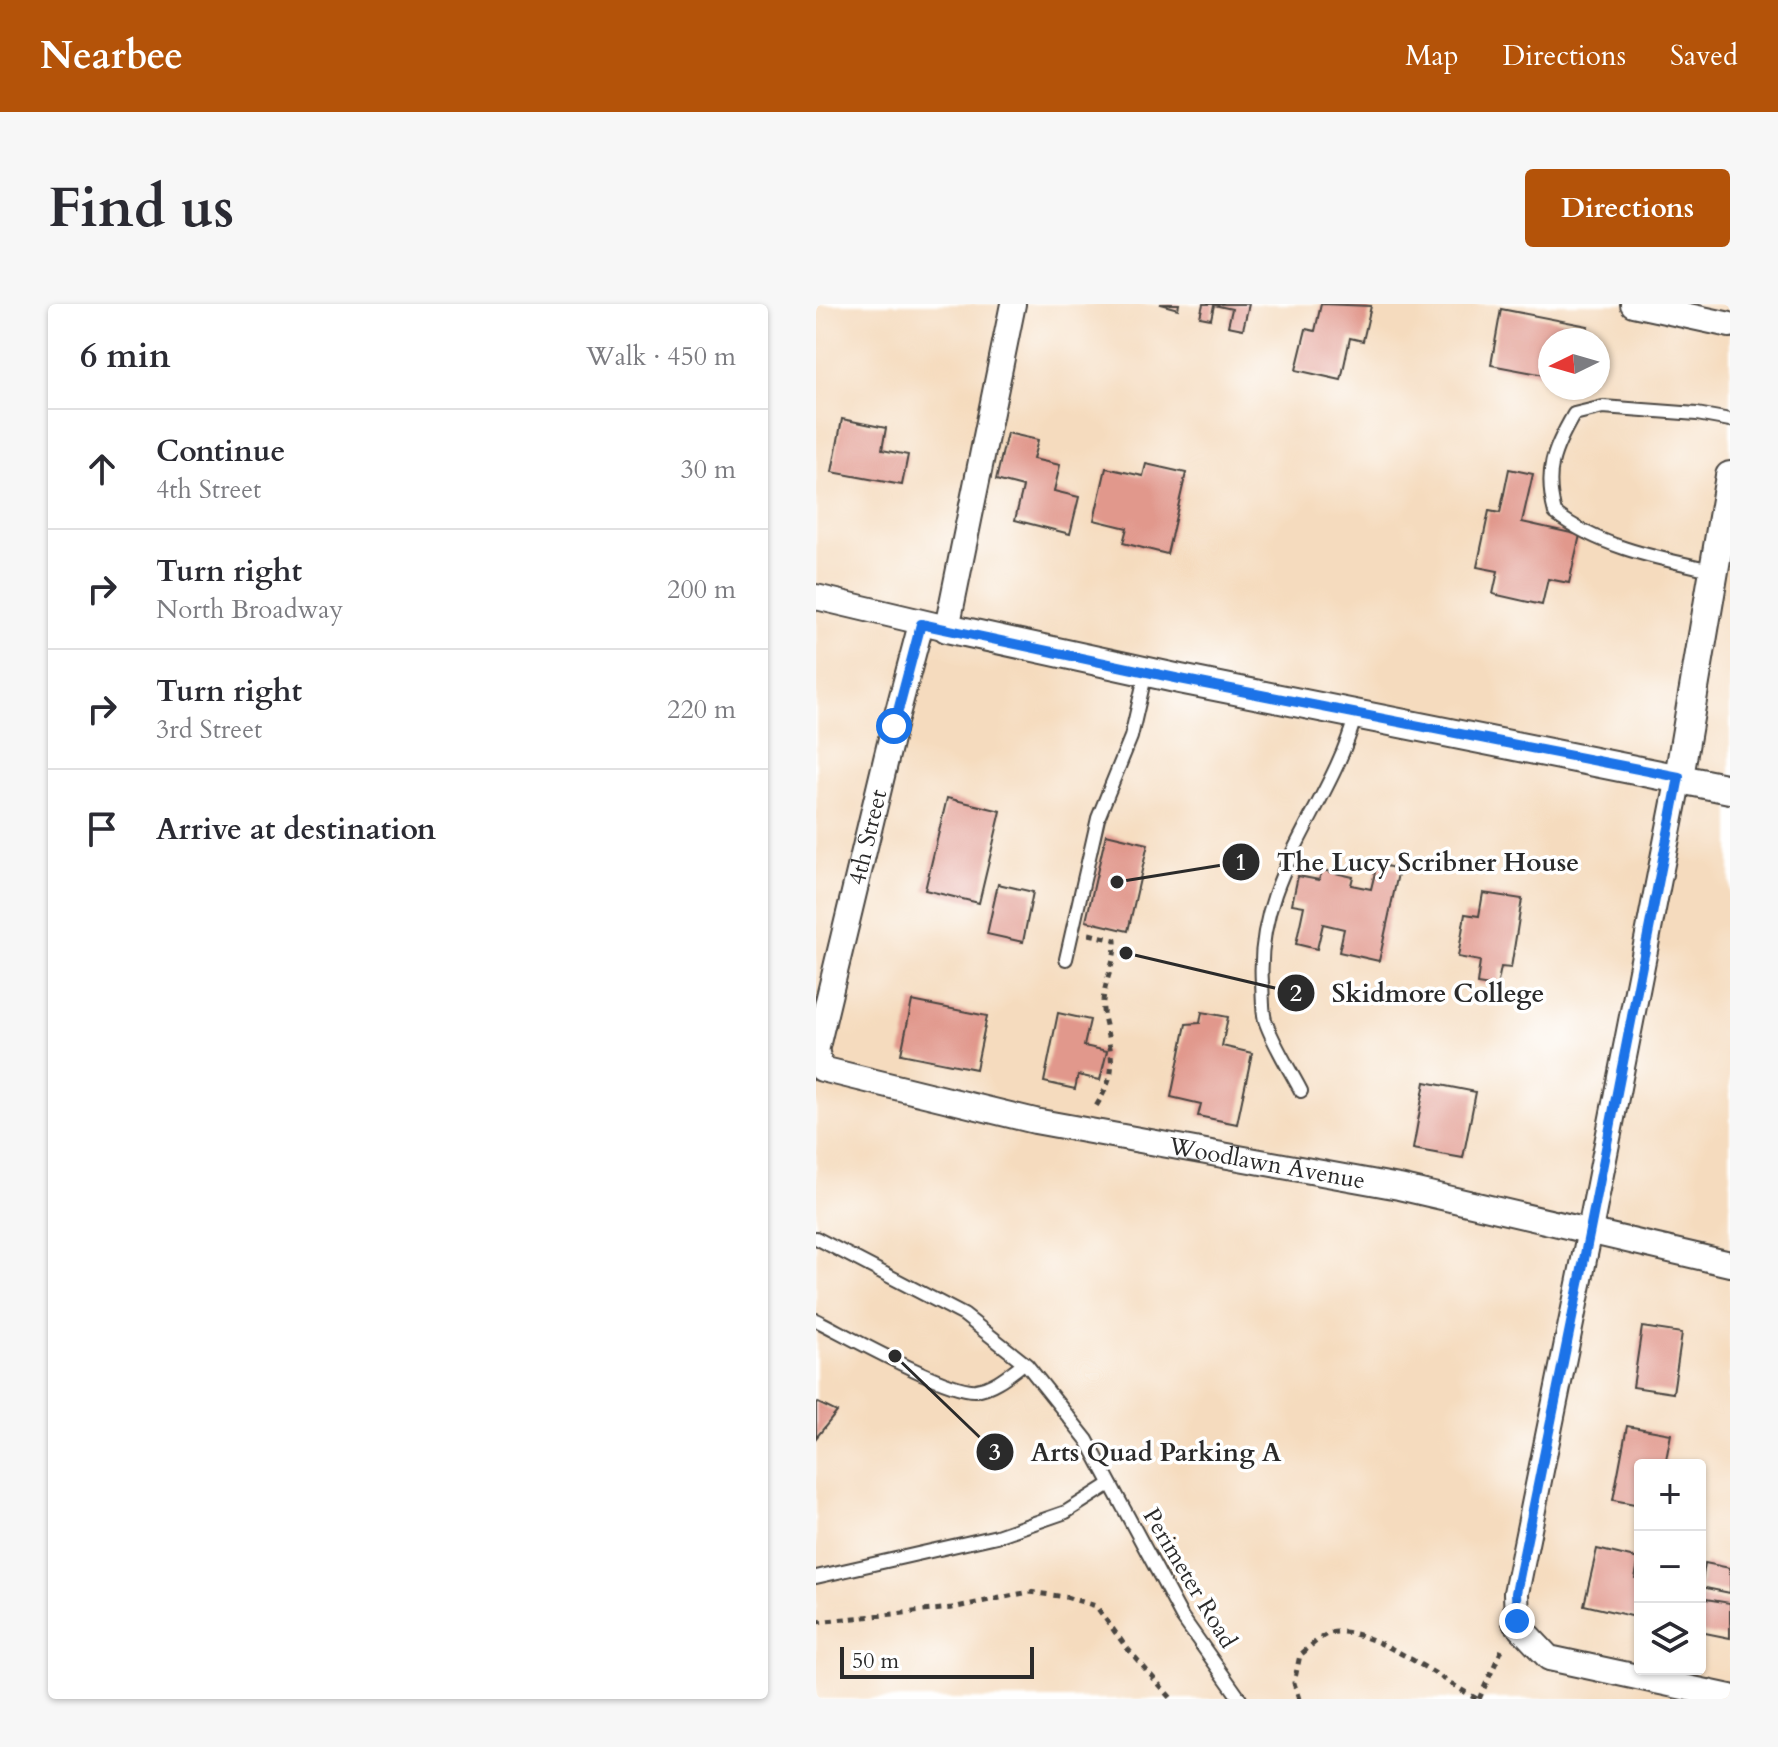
<!DOCTYPE html>
<html lang="en">
<head>
<meta charset="utf-8">
<style>
  body { margin:0; font-family:Cardo,serif; background:#f7f7f7; color:#2b2b33 }
  .controls { position:absolute; right:24px; bottom:24px; display:grid; overflow:hidden; border-radius:8px; box-shadow:0 2px 6px #0004 }
  .controls button { width:72px; height:72px; display:grid; place-items:center; padding:0; border:0; border-bottom:2px solid #e1e1e2; background:#fff; color:#2b2b33; font:40px sans-serif }
  .compass { position:absolute; left:722px; top:24px; width:72px; height:72px; border-radius:50%; background:#fff; box-shadow:0 2px 6px #0004; rotate:265deg }
  .scale { position:absolute; left:24px; bottom:20px; width:194px; box-sizing:border-box; padding-left:8px; border:4px solid #2b2b2b; border-top:0; font-size:22px; line-height:28px; white-space:nowrap; color:#2b2b2b; -webkit-text-stroke:6px #fff; paint-order:stroke }
  .stop { position:absolute; width:24px; height:24px; margin:-18px; border:6px solid #1a73e8; border-radius:50%; background:#fff }
  .stop.end { background:#1a73e8; border-color:#fff; box-shadow:0 2px 8px #0008 }
  .list { margin:0; padding:0; list-style:none }
  h2 { display:flex; justify-content:space-between; align-items:center; height:104px; margin:0; padding:0 32px; font-size:34px }
  h2 small { font-size:26px; font-weight:400; color:#7c7c81 }
  .list li { display:grid; grid-template-columns:52px 1fr auto; gap:24px; align-items:center; box-sizing:border-box; height:120px; padding:0 32px; border-top:2px solid #e1e1e2 }
  .list b { display:block; font-size:30px; white-space:nowrap }
  .list p { margin:0; font-size:26px; white-space:nowrap; color:#7c7c81 }
  .list em { font-size:26px; font-style:normal; color:#7c7c81 }
  .icon { flex:none; width:44px; height:44px; fill:none; stroke:currentColor; stroke-width:2; stroke-linecap:round; stroke-linejoin:round }
  .map { position:relative; flex:none; width:914px; height:1395px; overflow:hidden; border-radius:8px }
  header { display:flex; align-items:center; gap:48px; box-sizing:border-box; height:112px; padding:0 40px; background:#b45309; color:#fff }
  header strong { font-size:38px }
  nav { display:flex; gap:44px; margin-inline-start:auto; font-size:28px }
  .intro { display:flex; align-items:center; justify-content:space-between; box-sizing:border-box; height:192px; padding:0 48px }
  h1 { margin:0; font-size:56px }
  .button { padding:20px 36px; border-radius:8px; background:#b45309; color:#fff; font-size:28px; font-weight:700 }
  main { display:flex; gap:48px; padding:0 48px }
  aside { flex:1; background:#fff; border-radius:8px; box-shadow:0 2px 6px #0004 }
  .map>svg:first-child { display:block }
  .building { fill:#e1988c }
  .lines { fill:none; stroke-linecap:round; stroke-linejoin:round }
  .service-casing { stroke:#494541; stroke-width:16 }
  .minor-casing { stroke:#494541; stroke-width:28 }
  .tertiary-casing { stroke:#494541; stroke-width:32 }
  .path { stroke:#494541; stroke-width:5; stroke-dasharray:6 6; stroke-linecap:butt }
  .service { stroke:#fff; stroke-width:12 }
  .minor { stroke:#fff; stroke-width:24 }
  .tertiary { stroke:#fff; stroke-width:28 }
  .route { stroke:#1a73e8; stroke-width:10 }
  .labels { text-anchor:middle; stroke-width:7; stroke-linejoin:round; paint-order:stroke }
  .street-label { font-size:24px; fill:#2b2b2b; stroke:#fff }
  .leader { fill:none; stroke:#2b2b2b; stroke-width:3 }
  .callout-dot { fill:#2b2b2b; stroke:#fff; stroke-width:3 }
  .mark-label { font-size:24px; text-anchor:middle; font-weight:bold; fill:#fff }
  .callout-label { font-size:26px; text-anchor:middle; font-weight:bold; fill:#2b2b2b; stroke:#fff; stroke-width:7; stroke-linejoin:round; paint-order:stroke }
</style>
</head>
<body>
<header>
<strong>Nearbee</strong>
<nav><a>Map</a><a>Directions</a><a>Saved</a></nav>
</header>
<div class="intro"><h1>Find us</h1><a class="button">Directions</a></div>
<main>
<aside>
<h2>6 min<small>Walk · 450 m</small></h2>
<ul class="list">
<li><svg class="icon" aria-label="ahead" viewBox="0 0 24 24"><path d="M12 20V5M6 11l6-6 6 6"/></svg><div><b>Continue</b><p>4th Street</p></div><em>30 m</em></li>
<li><svg class="icon" aria-label="right" viewBox="0 0 24 24"><path d="M7 20v-9h11M14 6l5 5-5 5"/></svg><div><b>Turn right</b><p>North Broadway</p></div><em>200 m</em></li>
<li><svg class="icon" aria-label="right" viewBox="0 0 24 24"><path d="M7 20v-9h11M14 6l5 5-5 5"/></svg><div><b>Turn right</b><p>3rd Street</p></div><em>220 m</em></li>
<li><svg class="icon" aria-label="arrive" viewBox="0 0 24 24"><path d="M6 21V4h12l-3 4 3 4H6"/></svg><div><b>Arrive at destination</b></div></li>
</ul>
</aside>
<div class="map">
<svg width="914" height="1395" viewBox="0 0 914 1395">
  <rect width="100%" height="100%" fill="#fff"/>
  <filter id="ink" filterUnits="userSpaceOnUse"><feTurbulence type="fractalNoise" baseFrequency=".0125" numOctaves="2"/><feDisplacementMap in="SourceGraphic" scale="16" xChannelSelector="R" yChannelSelector="G"/><feConvolveMatrix kernelMatrix="1 2 1 2 8 2 1 2 1" color-interpolation-filters="sRGB"/></filter>
  <filter id="wash" filterUnits="userSpaceOnUse"><feTurbulence type="fractalNoise" baseFrequency=".006" numOctaves="4" result="noise"/><feDisplacementMap in="SourceGraphic" scale="32" xChannelSelector="R" yChannelSelector="G"/><feGaussianBlur stdDeviation="1.8" result="paint"/><feColorMatrix in="noise" values="0 0 0 0 0 0 0 0 0 0 0 0 0 0 0 0 0 1.4 0 .05"/><feComposite in="paint" operator="in"/></filter>
  <g filter="url(#wash)">
    <rect width="100%" height="100%" fill="#f5dbbe"/>
    <g id="blocks">
      <g class="building">
        <polygon points="344,0 363,0 362,5"/>
        <polygon points="387,0 433,0 427,25 412,22 416,5 398,1 395,15 384,13"/>
        <polygon points="505,0 555,2 547,37 534,34 525,76 480,66 490,25 499,27"/>
        <polygon points="685,5 772,22 769,36 734,36 734,72 675,61"/>
        <polygon points="26,115 70,124 66,146 92,151 86,181 16,168"/>
        <polygon points="191,129 222,136 217,155 244,161 238,187 263,193 254,230 199,216 207,183 180,176"/>
        <polygon points="330,160 370,169 351,250 307,239 311,224 278,216 290,164 327,172"/>
        <polygon points="693,165 717,170 706,218 764,231 753,279 732,275 726,301 677,290 682,267 661,263 673,207 684,209"/>
        <polygon points="131,494 185,507 163,599 109,586"/>
        <polygon points="290,530 332,540 312,627 270,617"/>
        <polygon points="561,560 583,565 563,657 523,648 528,625 507,620 501,645 480,640 488,602 476,600 482,572 503,576 506,566 537,573 535,581 555,585"/>
        <polygon points="182,580 217,588 207,638 171,630"/>
        <polygon points="667,589 706,595 695,664 685,663 681,683 661,680 664,657 642,653 649,610 663,612"/>
        <polygon points="96,697 171,712 160,765 85,750"/>
        <polygon points="386,708 412,713 406,742 436,749 421,820 382,812 385,800 355,793 370,720 384,719"/>
        <polygon points="242,709 274,716 268,742 291,747 284,776 262,771 259,785 228,778"/>
        <polygon points="609,778 660,788 647,854 597,845"/>
        <polygon points="826,1023 866,1029 857,1089 817,1083"/>
        <polygon points="0,1098 21,1108 0,1134"/>
        <polygon points="811,1122 855,1130 849,1161 824,1161 824,1201 797,1196"/>
        <polygon points="781,1245 823,1255 819,1274 824,1275 824,1314 768,1301"/>
        <polygon points="889,1259 914,1264 914,1289 885,1283"/>
        <polygon points="884,1294 914,1299 914,1334 884,1328"/>
      </g>
    </g>
  </g>
  <g filter="url(#ink)">
    <use href="#blocks" fill-opacity="0" stroke="#494541" stroke-width="2"/>
    <g class="lines">
      <defs>
        <g id="service">
          <path d="M896 266C841 254 785 244 739 209 728 168 737 146 758 110L787 103 881 110 914 116"/>
          <polyline points="250,655 282,514 315,433 330,368"/>
          <path d="M485 787C473 764 457 740 449 716 446 705 447 690 446 679 439 573 514 505 540 410"/>
          <polyline points="0,934 148,1011 211,1061 271,1136 366,1313 424,1395"/>
          <path d="M0 1016C30 1031 133 1089 160 1086 179 1083 193 1070 208 1059"/>
          <polyline points="0,1273 181,1232 250,1208 294,1180"/>
        </g>
        <g id="minor">
          <polyline points="817,0 914,21"/>
          <polyline points="0,293 131,324 197,0"/>
          <polyline points="863,473 774,926 700,1289 701,1317 699,1318 733,1354 914,1393"/>
          <path id="s1" d="M0 747 6 765 219 817 583 883 914 960"/>
          <path id="s2" d="M0 747 78 422 105 320"/>
        </g>
        <g id="tertiary">
          <polyline points="131,324 364,375 914,485"/>
          <polyline points="863,473 914,172"/>
        </g>
      </defs>
      <use href="#service" class="service-casing"/>
      <use href="#minor" class="minor-casing"/>
      <use href="#tertiary" class="tertiary-casing"/>
      <g class="path">
        <path d="M273 630 299 636C300 658 289 675 287 697 286 705 288 713 290 721 297 761 301 768 279 804"/>
        <polyline points="0,1318 136,1304 213,1288 250,1293 280,1302 310,1343 356,1395"/>
        <path d="M483 1395 478 1379 484 1351C492 1345 504 1332 514 1329 550 1319 628 1377 661 1395"/>
        <polyline points="663,1395 688,1341"/>
      </g>
      <use href="#service" class="service"/>
      <use href="#minor" class="minor"/>
      <use href="#tertiary" class="tertiary"/>
    </g>
  </g>
  <g class="lines" filter="url(#ink)">
    <polyline class="route" points="78,422 105,320 364,375 863,473 774,926 700,1289 701,1317"/>
  </g>
  <g class="labels">
    <g class="street-label">
      <text dy="8" stroke="none"><textPath href="#s2" startOffset="220">4th Street</textPath></text>
      <text dy="8" stroke="none"><textPath href="#s1" startOffset="474">Woodlawn Avenue</textPath></text>
      <text transform="translate(374 1274) rotate(59)" y="8">Perimeter Road</text>
    </g>
  </g>
  <path class="leader" d="M301 578L425 558M310 649L480 689M79 1052L179 1148"/>
  <g class="callout-dot">
    <circle cx="301" cy="578" r="8"/>
    <circle cx="310" cy="649" r="8"/>
    <circle cx="79" cy="1052" r="8"/>
    <circle cx="425" cy="558" r="20"/>
    <circle cx="480" cy="689" r="20"/>
    <circle cx="179" cy="1148" r="20"/>
  </g>
  <g class="mark-label">
    <text x="425" y="566">1</text>
    <text x="480" y="697">2</text>
    <text x="179" y="1156">3</text>
  </g>
  <g class="callout-label">
    <text x="612" y="567">The Lucy Scribner House</text>
    <text x="622" y="698">Skidmore College</text>
    <text x="340" y="1157">Arts Quad Parking A</text>
  </g>
</svg>
<div class="controls">
<button>+</button>
<button>−</button>
<button><svg class="icon" aria-label="layers" viewBox="0 0 24 24"><path d="M12 4l9 5-9 5-9-5zM3 14l9 5 9-5"/></svg></button>
</div>
<svg class="compass" viewBox="-18 -18 36 36"><path d="M0-13l5 13h-10z" fill="#e53935"/><path d="M0 13l5-13h-10z" fill="#7c7c81"/></svg>
<div class="scale">50 m</div>
<div class="stop" style="left:78px;top:422px"></div>
<div class="stop end" style="left:701px;top:1317px"></div>
</div>
</main>
</body>
</html>
